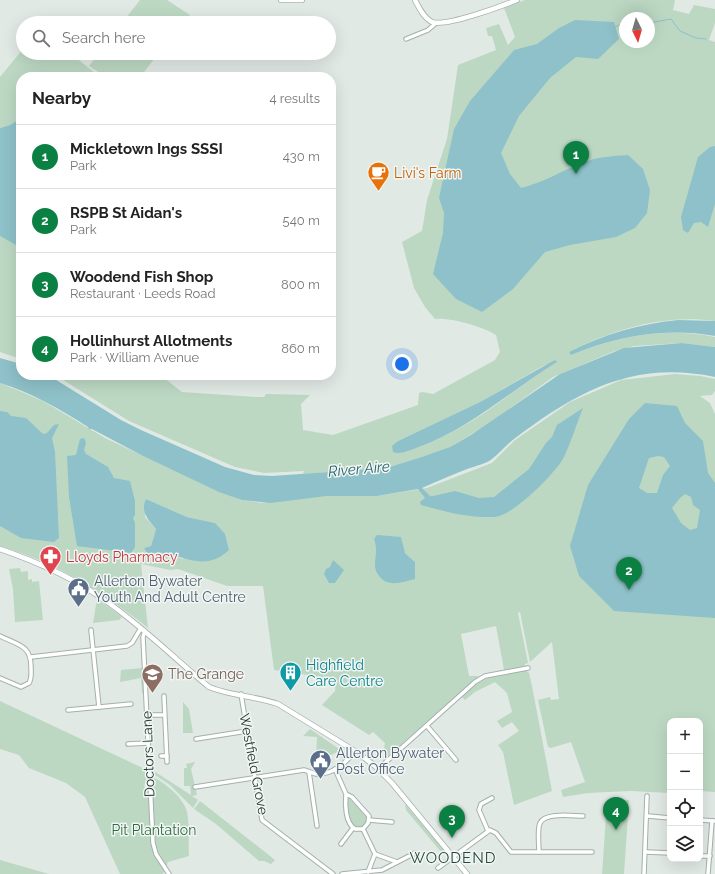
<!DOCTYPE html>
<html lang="en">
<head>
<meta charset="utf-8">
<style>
  body { margin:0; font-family:Raleway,sans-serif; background:#f6f6f6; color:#222 }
  .controls { position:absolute; right:12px; bottom:12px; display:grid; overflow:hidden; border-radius:8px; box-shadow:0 4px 16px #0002 }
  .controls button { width:36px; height:36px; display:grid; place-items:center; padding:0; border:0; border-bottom:1px solid #e0e0e0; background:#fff; color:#222; font:20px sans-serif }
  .compass { position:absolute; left:619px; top:12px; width:36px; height:36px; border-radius:50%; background:#fff; box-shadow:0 4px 16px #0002; rotate:175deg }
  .you { position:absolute; left:402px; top:364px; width:14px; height:14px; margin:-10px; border:3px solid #fff; border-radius:50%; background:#1a73e8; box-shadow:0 0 0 6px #1a73e833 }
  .badge { display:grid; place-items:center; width:26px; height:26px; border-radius:50%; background:#0b8043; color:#fff; font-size:13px; font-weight:700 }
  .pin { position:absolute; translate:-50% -33px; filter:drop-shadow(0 1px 2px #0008) }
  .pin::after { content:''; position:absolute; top:21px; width:14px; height:12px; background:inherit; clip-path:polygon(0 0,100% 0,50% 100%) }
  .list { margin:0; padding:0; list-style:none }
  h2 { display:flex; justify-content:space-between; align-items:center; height:52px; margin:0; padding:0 16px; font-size:17px }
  h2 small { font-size:13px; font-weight:400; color:#767676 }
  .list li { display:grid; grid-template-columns:26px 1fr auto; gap:12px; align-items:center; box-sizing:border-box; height:64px; padding:0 16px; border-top:1px solid #e0e0e0 }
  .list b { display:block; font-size:15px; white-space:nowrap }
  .list p { margin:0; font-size:13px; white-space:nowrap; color:#767676 }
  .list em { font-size:13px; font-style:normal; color:#767676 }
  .icon { flex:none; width:22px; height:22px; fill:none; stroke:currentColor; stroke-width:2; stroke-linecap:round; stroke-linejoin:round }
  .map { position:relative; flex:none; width:715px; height:874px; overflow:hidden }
  .search { position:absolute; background:#fff; box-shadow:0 4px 16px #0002; left:16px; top:16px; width:320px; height:44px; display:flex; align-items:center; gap:10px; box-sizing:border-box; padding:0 14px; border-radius:22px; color:#767676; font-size:15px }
  .panel { position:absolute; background:#fff; box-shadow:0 4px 16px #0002; left:16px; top:72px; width:320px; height:308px; border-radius:16px }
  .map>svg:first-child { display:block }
  .green { fill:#bcd8c3; fill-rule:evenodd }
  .water { fill:#8ec1c9; fill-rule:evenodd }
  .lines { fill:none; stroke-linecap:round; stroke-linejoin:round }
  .stream { stroke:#8ec1c9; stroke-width:1 }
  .minor-casing { stroke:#a4b0ac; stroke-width:5.5 }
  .tertiary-casing { stroke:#a4b0ac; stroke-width:6 }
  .minor { stroke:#fff; stroke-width:3.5 }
  .tertiary { stroke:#fff; stroke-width:4.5 }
  .labels { text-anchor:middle; stroke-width:3; stroke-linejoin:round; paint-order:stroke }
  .food-label { font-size:14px; fill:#c56008; stroke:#f1f6f3; text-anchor:start }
  .health-label { font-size:14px; fill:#be3a42; stroke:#f1f6f3; text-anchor:start }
  .service-label { font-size:14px; fill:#4e5e75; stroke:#f1f6f3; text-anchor:start }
  .culture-label { font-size:14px; fill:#0d838f; stroke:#f1f6f3; text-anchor:start }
  .education-label { font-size:14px; fill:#785e54; stroke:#f1f6f3; text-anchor:start }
  .street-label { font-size:14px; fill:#233832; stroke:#f1f6f3 }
  .park-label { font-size:14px; fill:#326a46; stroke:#f1f6f3 }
  .water-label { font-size:15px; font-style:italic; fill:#24636d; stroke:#f1f6f3 }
  .neighbourhood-label { font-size:15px; letter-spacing:1px; fill:#22473d; stroke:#f1f6f3 }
</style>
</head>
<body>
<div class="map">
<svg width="715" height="874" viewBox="0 0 715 874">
  <rect width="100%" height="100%" fill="#e1e9e5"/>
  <g class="green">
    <polygon points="140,0 167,0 190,15 183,23 122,23"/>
    <path d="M525 0H675L673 10 689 14 694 5 715 9V23L709 40 715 42V321C664 314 614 329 569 352L571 355C618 336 664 327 715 337V347L682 343 634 346 612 352 553 377 487 425 450 447 436 453 386 468 303 474 304 471 264 473 235 467 129 421 55 375H160L182 392 256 397H264L266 394 310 395 301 404 303 430 333 435 418 405 419 393 422 392 433 394 495 360 500 352 496 335C484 327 450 317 435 319L425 307 414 288 402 242 422 231 427 200 447 139 458 65 496 50 492 36H488L486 28 499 24 508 45 515 37 504 8ZM625 18H649V42H625ZM557 362C536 374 517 390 497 404 467 426 435 443 399 453L398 441 480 402 543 366Z"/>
    <polygon points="23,49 23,53 70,53 100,77 54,77 49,74 41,75 39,77 21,77 21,118 10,125 0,128 0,77"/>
    <polygon points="99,53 159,53 140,77 106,77 89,66"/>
    <polygon points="0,236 21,248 21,359 0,352"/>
    <path d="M675 374 700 376 715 379V391L712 395 700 396 710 403 715 414V792L700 791V721H670V793L630 791 588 793 563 797 561 790 585 782 571 742 551 748 548 747 538 700 550 697 551 700 559 699 552 642 530 662 520 612 518 613 528 663 525 664V667L504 670 496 626 461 634 469 676H479L388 756 384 748 385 743 373 732 369 735 322 705 335 691 336 679 274 670 263 586H227L178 569 170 570 141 564 148 628C103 592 55 562 0 546V383L43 401 105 438 207 486 242 500 262 503 327 496H377L427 488 492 463 515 440 570 402 621 380ZM146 499 187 517 215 523 183 559 168 553H147L144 548 151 546 156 529 145 517ZM374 539 405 553 415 562 382 579 375 569 378 550Z"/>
    <polygon points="20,568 21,572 28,571 28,580 32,579 32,582 39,581 43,620 15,622 13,589 9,569"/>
    <polygon points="97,599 122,617 119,620 93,623"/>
    <polygon points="142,668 144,693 142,693 141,678 120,682 121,670"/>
    <path d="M525 670 529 673 532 686 552 791 514 805 503 752 498 745 519 731 512 722 502 728 497 721 512 712 507 693 495 682 475 692 465 700 461 696C483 675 497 675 525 670Z"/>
    <path d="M0 701 145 769 146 753 147 754 148 774 144 787 150 790V776C164 781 184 798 187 812 190 826 188 842 189 856L168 862 163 874H120L85 797 66 783 29 768 19 755 0 749Z"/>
    <polygon points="183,702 189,709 193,733 183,733"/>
    <polygon points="310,729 348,755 344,761 338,752 318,760 316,758 317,737 303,736"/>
    <polygon points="195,762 191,769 197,795 192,796 198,800 193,808 170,785 152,773 152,770 191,795 190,786 184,786 184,768 187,768 186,764"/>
    <polygon points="349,798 367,817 366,825 361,828 353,826 350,822 347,801"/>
    <polygon points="629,800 624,874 602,874 607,801"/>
    <polygon points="200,801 265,852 275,860 271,864 264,861 259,861 216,824 194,809"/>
    <polygon points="405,804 444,850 441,852 406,810"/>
    <polygon points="0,860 49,874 0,874"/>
  </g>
  <g class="water">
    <path d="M575 20 614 22 619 39 598 59 576 57 550 78 519 116 501 153 510 174 521 188C543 183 561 171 582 163 596 157 612 156 628 155L643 169 650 190 647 213 635 228 616 237 570 245 545 252 513 289 482 312 456 299 433 274 443 233 444 213 439 198 454 129 470 101 514 50 537 44 559 28Z"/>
    <polygon points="21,118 21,248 0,236 0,128 10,125"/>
    <polygon points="715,146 715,204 708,227 701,222 694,223 688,233 683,230 681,217 698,157 710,147"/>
    <path d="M678 320 715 321V336C665 327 617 336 571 355L569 352C605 334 638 324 678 320Z"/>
    <path d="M682 343 715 347V377C633 360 578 391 514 439 506 445 500 453 492 459 486 464 475 466 467 469 452 475 437 481 422 488L430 496H433L455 491 479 498 494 497 529 469 546 443 552 437 557 425 583 408C576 425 571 443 563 459 554 474 514 515 495 517 469 518 446 512 421 505L420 502 425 498 418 489 377 496H327L270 503 242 500 219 492 143 456 92 429H89L88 427C60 409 32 393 0 383V358L21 364V375H48L121 420 141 430 225 467 254 475 272 476 386 468 422 457 450 447 471 435 560 374 624 348Z"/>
    <path d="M555 360 557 362C510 391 470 429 416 448 410 450 400 455 393 452L392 446 398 441 480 402Z"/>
    <path d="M645 403 677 406 685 423 703 441 708 473 715 483V618L614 611 579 576 570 546 588 485 629 419ZM658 456 664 457 670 466 663 475 657 493H647L639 488 649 458ZM685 494 691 497 693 505 700 510 697 528 690 530 681 523 672 508 680 498Z"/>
    <polygon points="0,411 7,412 11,416 26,418 43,434 47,433 54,425 59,424 52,438 55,452 59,538 54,542 21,538 0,526"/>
    <polygon points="84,438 86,443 84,450 86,454 108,467 114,478 130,481 135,501 135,515 133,518 135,523 135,547 131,553 77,546 69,497 67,456 76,455 80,439"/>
    <path d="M146 499 187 517 215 523 225 534 229 550C208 569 192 560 169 554 162 552 154 553 147 553L144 548 151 546 156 529C148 519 140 512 146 499Z"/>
    <path d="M377 535 401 537 405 553 415 562V579C403 582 388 588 379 576 377 573 375 570 375 567 375 555 378 551 374 539Z"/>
    <polygon points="333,560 344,570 335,583 329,583 324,574 326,569 330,567"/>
  </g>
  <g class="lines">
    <g class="stream">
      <polyline points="649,23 671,19 680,31 696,38 706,39"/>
      <polyline points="615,27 625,22"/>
    </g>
    <defs>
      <g id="minor">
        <polyline points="406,39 428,30 436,23"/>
        <polyline points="91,630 99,707"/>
        <polyline points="145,631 143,637 153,843 156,854 169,874"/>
        <path d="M0 636C18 645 31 645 31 667 31 673 32 678 29 683L21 687 0 678"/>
        <polyline points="31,657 127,646 132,643 141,628"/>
        <polyline points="241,694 262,820 333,874"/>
        <polyline points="164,696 167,762"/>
        <polyline points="68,710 131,704"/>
        <polyline points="146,715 164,715"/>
        <polyline points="427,726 456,760"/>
        <polyline points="196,739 247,731"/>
        <polyline points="128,744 148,743"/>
        <polyline points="161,756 167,756"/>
        <path d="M335 769 346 794 352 797 369 816 368 823 363 829H355C345 823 345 804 346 794"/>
        <polyline points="378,769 475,682 485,676 528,668"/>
        <polyline points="309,772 317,826"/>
        <path d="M195 787 304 770C308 771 312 773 316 774 333 775 345 763 355 752"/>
        <polyline points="648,816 670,818"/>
        <polyline points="369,820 392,822"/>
        <polyline points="700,820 715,821"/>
        <polyline points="363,829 375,854 368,872"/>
        <polyline points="488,831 479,810 481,804 492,798"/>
        <polyline points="341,844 353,828"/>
        <path d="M539 852C539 844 537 830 540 823 545 812 573 816 583 816"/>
        <polyline points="646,852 670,853"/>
        <polyline points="375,854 397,862"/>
        <polyline points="700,856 710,856"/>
        <polyline points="438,868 490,830 496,833 511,852 592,852"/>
        <polyline points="342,874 382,870 415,853"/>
        <polyline points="644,874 647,796"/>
        <polyline points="708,874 712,821"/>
      </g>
      <g id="tertiary">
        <polyline points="281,0 302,0"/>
        <path d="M415 0C419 8 424 18 432 22 446 27 502 6 517 0"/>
        <path d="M0 549C38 562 74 578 106 601 143 627 174 658 209 687 231 696 255 696 278 704L358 753 375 766 392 783 467 874"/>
      </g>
    </defs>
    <use href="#minor" class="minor-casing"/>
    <use href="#tertiary" class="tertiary-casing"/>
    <use href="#minor" class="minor"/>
    <use href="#tertiary" class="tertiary"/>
  </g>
  <defs>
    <symbol id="cafe-pin" viewBox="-11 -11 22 30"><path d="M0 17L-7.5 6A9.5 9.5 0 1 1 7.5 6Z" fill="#e8710a" stroke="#f1f6f3"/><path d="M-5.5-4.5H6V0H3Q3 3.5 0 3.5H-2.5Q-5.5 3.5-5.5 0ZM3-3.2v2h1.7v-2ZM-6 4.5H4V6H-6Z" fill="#fff"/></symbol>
    <symbol id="pharmacy-pin" viewBox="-11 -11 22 30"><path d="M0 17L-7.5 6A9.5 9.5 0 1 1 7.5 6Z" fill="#e0444e" stroke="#f1f6f3"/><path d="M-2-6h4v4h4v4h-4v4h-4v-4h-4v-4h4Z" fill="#fff"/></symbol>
    <symbol id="civic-pin" viewBox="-11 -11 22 30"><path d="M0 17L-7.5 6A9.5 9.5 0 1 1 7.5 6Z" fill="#5c6f8a" stroke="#f1f6f3"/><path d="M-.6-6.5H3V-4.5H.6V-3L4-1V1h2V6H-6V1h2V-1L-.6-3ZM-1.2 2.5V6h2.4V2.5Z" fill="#fff"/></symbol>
    <symbol id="building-pin" viewBox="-11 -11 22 30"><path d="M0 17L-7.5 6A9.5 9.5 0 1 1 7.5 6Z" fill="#0f9aa8" stroke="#f1f6f3"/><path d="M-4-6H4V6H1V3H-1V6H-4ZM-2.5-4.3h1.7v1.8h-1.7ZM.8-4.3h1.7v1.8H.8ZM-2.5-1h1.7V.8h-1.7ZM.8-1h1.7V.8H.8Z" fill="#fff"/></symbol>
    <symbol id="school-pin" viewBox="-11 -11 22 30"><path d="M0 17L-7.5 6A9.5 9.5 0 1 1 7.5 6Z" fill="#8d6e63" stroke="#f1f6f3"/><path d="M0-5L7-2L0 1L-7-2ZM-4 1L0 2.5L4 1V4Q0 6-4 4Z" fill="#fff"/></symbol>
  </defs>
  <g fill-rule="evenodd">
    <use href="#cafe-pin" x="366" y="160" width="25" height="34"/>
    <use href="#pharmacy-pin" x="38" y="544" width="25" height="34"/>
    <use href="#civic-pin" x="66" y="576" width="25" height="34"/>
    <use href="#building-pin" x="278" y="660" width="25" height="34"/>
    <use href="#school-pin" x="140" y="662" width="25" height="34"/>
    <use href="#civic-pin" x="308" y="748" width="25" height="34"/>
  </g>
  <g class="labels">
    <g class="food-label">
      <text x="394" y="178">Livi's Farm</text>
    </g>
    <g class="health-label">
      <text x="66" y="562">Lloyds Pharmacy</text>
    </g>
    <g class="service-label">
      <text x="94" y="586">Allerton Bywater<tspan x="94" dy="16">Youth And Adult Centre</tspan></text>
      <text x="336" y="758">Allerton Bywater<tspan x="336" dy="16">Post Office</tspan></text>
    </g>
    <g class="culture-label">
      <text x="306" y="670">Highfield<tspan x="306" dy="16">Care Centre</tspan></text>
    </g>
    <g class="education-label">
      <text x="168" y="679">The Grange</text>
    </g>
    <g class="street-label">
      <text transform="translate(148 754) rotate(-92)" y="5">Doctors Lane</text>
      <text transform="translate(254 764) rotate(79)" y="5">Westfield Grove</text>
    </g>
    <g class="park-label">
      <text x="154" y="835">Pit Plantation</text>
    </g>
    <g class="water-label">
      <text transform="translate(359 469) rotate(-5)" y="5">River Aire</text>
    </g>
    <g class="neighbourhood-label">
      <text x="453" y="863">WOODEND</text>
    </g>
  </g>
</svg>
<div class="controls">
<button>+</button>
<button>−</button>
<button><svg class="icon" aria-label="locate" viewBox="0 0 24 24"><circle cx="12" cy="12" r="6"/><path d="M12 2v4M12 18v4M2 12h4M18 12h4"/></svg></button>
<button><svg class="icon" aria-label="layers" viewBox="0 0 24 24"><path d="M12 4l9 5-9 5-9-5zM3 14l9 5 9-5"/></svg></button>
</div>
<svg class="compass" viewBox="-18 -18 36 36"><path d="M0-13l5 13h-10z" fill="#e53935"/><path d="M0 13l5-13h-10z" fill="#767676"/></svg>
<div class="you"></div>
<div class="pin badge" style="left:576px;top:174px">1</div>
<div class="pin badge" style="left:629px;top:590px">2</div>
<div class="pin badge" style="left:452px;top:838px">3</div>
<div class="pin badge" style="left:616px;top:830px">4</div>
<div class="search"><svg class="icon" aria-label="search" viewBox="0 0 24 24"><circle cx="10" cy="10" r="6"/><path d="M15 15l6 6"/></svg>Search here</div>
<section class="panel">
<h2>Nearby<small>4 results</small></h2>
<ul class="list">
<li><span class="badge">1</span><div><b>Mickletown Ings SSSI</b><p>Park</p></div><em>430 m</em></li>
<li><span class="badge">2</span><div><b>RSPB St Aidan's</b><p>Park</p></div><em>540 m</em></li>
<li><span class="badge">3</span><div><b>Woodend Fish Shop</b><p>Restaurant · Leeds Road</p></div><em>800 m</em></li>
<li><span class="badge">4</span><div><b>Hollinhurst Allotments</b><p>Park · William Avenue</p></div><em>860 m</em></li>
</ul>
</section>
</div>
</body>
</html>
